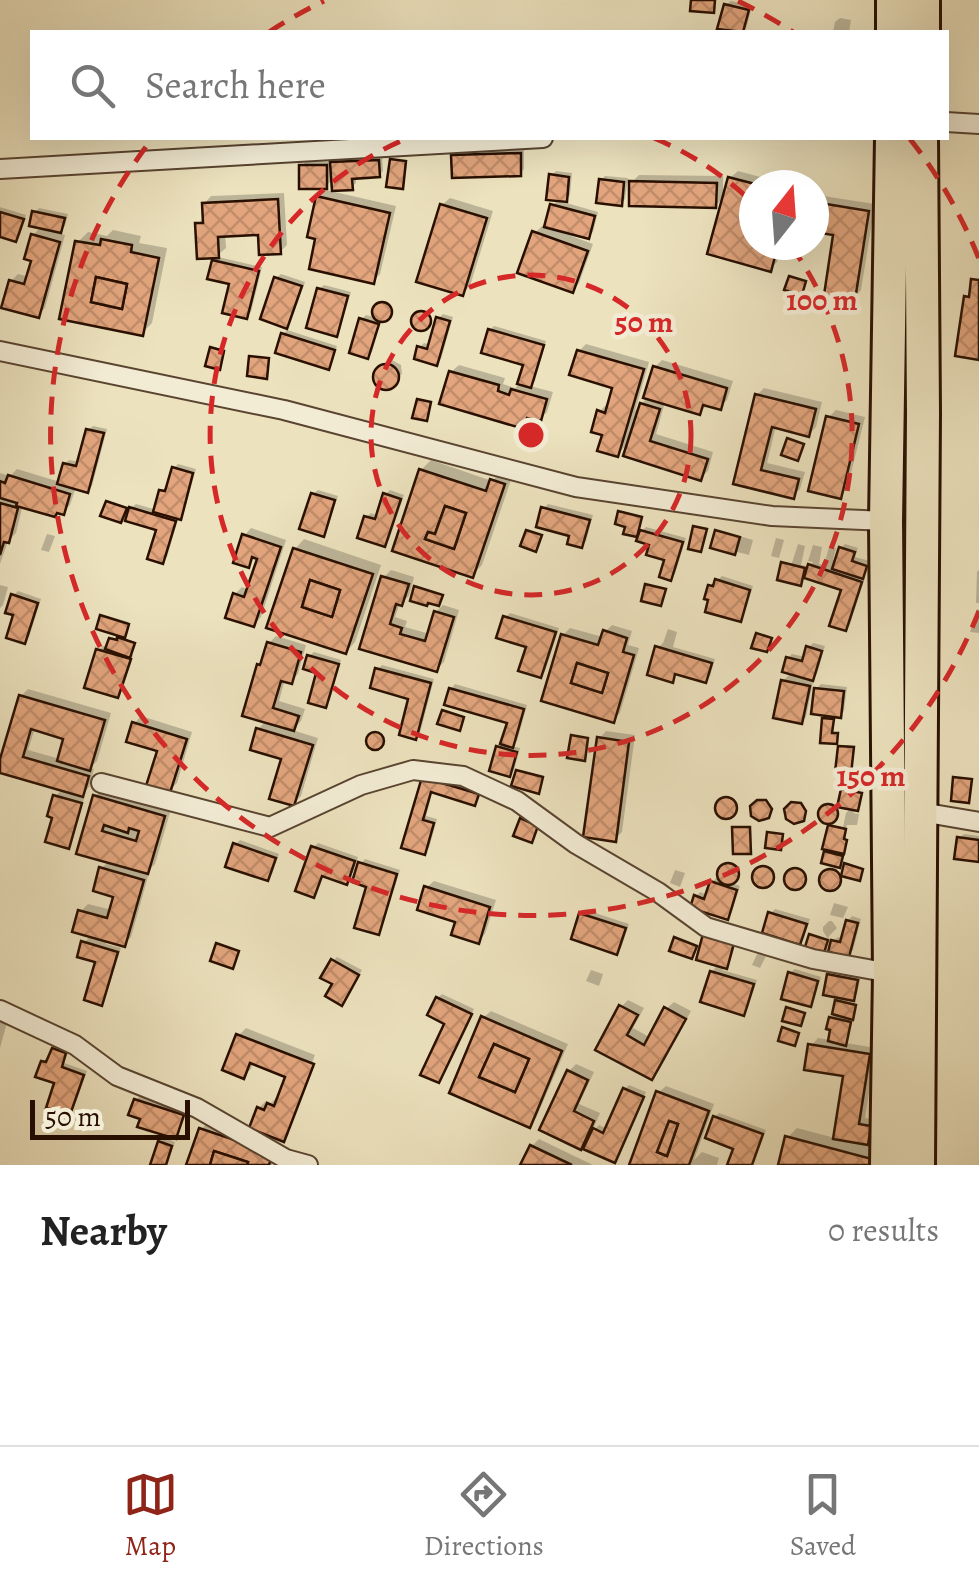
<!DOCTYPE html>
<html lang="en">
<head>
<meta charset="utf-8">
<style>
  body { margin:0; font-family:Alegreya,serif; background:#f6f6f6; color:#222 }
  .compass { position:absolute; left:739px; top:170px; width:90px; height:90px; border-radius:50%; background:#fff; box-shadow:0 10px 40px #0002; rotate:17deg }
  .scale { position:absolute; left:30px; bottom:25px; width:160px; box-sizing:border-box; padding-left:10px; border:5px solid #280f00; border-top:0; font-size:28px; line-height:35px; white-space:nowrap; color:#280f00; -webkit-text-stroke:8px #f3ecd5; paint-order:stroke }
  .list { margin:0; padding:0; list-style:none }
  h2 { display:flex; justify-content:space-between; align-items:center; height:130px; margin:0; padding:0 40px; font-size:42px }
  h2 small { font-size:32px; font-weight:400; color:#767676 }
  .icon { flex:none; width:55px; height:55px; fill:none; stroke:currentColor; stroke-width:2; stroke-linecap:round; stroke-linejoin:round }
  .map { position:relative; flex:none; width:979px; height:1165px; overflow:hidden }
  .search { position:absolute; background:#fff; box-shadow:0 10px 40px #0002; left:30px; right:30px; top:30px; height:110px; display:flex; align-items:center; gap:25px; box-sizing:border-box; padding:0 35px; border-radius:0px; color:#767676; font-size:38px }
  .sheet { height:280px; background:#fff }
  nav { display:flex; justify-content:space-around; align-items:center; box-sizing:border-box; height:140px; border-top:2px solid #e0e0e0; background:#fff; font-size:28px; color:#767676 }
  nav a { display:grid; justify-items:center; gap:5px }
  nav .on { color:#8f2418 }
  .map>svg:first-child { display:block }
  .shadow { fill:#0003; fill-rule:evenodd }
  .building { fill:url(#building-cross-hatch); stroke:#280f00; stroke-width:2.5; fill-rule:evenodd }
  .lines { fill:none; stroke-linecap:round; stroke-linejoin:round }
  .street-casing { stroke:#594430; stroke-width:22 }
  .highway-casing { stroke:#280f00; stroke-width:38 }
  .street { stroke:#f3ecd5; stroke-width:18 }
  .highway { stroke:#ece2be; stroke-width:32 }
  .ring { fill:none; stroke:#d62828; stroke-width:5; stroke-dasharray:18 12 }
  .centre { fill:#d62828; stroke:#f3ecd5; stroke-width:5 }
  .ring-label { font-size:30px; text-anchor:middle; font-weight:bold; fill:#d62828; stroke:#f3ecd5; stroke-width:9; stroke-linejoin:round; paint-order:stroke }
</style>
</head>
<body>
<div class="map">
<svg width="979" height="1165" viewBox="0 0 979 1165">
  <defs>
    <pattern id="building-cross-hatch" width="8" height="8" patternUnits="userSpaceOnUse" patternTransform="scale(2.5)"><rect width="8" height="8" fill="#e2a57d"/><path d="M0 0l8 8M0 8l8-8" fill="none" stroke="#c28d6a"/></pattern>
  </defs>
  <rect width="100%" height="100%" fill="#ece2be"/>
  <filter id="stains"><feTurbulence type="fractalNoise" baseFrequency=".002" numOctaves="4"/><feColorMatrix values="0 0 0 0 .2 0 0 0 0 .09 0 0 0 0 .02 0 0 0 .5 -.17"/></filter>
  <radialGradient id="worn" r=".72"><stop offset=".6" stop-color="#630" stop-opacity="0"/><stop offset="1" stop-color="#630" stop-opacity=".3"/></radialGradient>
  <g class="shadow">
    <polygon points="731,1 752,6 746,29 743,32 720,28 726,5"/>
    <polygon points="840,18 851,20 849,32 833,32 835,22"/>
    <polygon points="524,150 524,169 520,174 454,156 458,151"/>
    <polygon points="382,156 383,171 379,175 356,176 356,183 352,187 334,178 326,186 302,166 306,161 330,162 330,165 337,159"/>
    <polygon points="556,171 572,173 570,195 563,202 598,212 593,232 588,236 564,229 563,233 593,244 579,283 572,290 535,233 542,226 547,227 553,205 559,199 551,176"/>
    <polygon points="738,171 790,185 754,185 754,245 782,245 777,262 770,269 710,252 730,178"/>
    <polygon points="639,175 723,176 723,198 715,206 632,182"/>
    <polygon points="605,176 628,178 625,199 621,203 601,180"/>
    <polygon points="326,190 396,206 380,274 373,281 318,237 318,197"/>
    <polygon points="284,193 287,245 280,252 260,232 225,234 226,248 218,255 198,224 205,217 204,204 211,196"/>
    <polygon points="823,196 875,204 861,290 854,298 836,233 814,230 816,203"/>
    <polygon points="450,198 493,211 470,286 463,293 442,205"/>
    <polygon points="0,207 26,215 20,235 16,239 0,234"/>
    <polygon points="39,208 68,214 65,226 58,233 65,235 45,308 38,315 11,281 18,274 29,277 34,259 33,235 42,226 35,212"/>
    <polygon points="113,230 141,236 139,243 167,248 152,323 142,333 78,242 88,232 107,236"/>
    <polygon points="218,257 262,267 251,312 246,316 232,282 214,261"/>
    <polygon points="281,274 305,282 291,321 287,326 276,278"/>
    <polygon points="324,285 351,292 340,330 336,334 319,289"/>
    <polygon points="383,302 390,304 392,311 388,316 382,318 372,352 368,356 362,319 366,315 378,318 375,310"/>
    <circle cx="423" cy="320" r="8"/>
    <polygon points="443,314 453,317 441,359 437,363 420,347 424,343 431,345 439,318"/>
    <polygon points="494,326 546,341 535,381 530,386 553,392 547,412 540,419 531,416 523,426 451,372 459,365 505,378 503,384 515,388 520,384 526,363 490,330"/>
    <polygon points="287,330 337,346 332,362 328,367 283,334"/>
    <polygon points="586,344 649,362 635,411 648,397 655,367 662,360 733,381 727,400 720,407 706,406 699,413 665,402 656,434 713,452 708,471 700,478 630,442 617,454 605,433 599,412 606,405 610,406 615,386 579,351"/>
    <polygon points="392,360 401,365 402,374 390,387 381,387 375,379 375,374 388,361"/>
    <polygon points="764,388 822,402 816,427 809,434 776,426 767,463 805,472 800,489 793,496 736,482 757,395"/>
    <polygon points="836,410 865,417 847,489 840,496 829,417"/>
    <polygon points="93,426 107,429 92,486 87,490 76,487 70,505 63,512 23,504 16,533 8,541 0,564 0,473 10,476 17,469 60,482 65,464 69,460 80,462 88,430"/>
    <polygon points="431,460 492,481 502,471 513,474 482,565 472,575 421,470"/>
    <polygon points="178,464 196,469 184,512 179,516 167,557 162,561 159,529 131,508 136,504 157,510 162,491 166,487 169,487 174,468"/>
    <polygon points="318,490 338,496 327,530 323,534 313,494"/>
    <polygon points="390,490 404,495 389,540 384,544 366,517 371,513 379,516 386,494"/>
    <polygon points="548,504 593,515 586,541 581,546 544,508"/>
    <polygon points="646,527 686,538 675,574 671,578 667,559 642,531"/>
    <polygon points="251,528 286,540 261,617 254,625 235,594 242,587 249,590 262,551 248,565 244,536"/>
    <polygon points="719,530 753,540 749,555 713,546"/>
    <polygon points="47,534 55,536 49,552 41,550"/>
    <polygon points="776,538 784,540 779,558 771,556"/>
    <polygon points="304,539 381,565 355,642 346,652 295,549"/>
    <polygon points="798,544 805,546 801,565 810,567 813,562 808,561 813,545 822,547 819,564 824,565 829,547 836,548 833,560 837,561 841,548 845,544 858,548 855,557 870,561 866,572 862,576 865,577 850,624 846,629 844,588 803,575 783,563 792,563"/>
    <polygon points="391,570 414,577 409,596 400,603 395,617 407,621 405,627 430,634 436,612 443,605 459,610 444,662 437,669 363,647 384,577"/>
    <polygon points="979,570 979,603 976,603 977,572"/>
    <polygon points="722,576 753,586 744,615 740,619 710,587"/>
    <polygon points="0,585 8,587 3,605 0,608"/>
    <polygon points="18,591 41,599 29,637 24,641 13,596"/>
    <polygon points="977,609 979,610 979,633 970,632"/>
    <polygon points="510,613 559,628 545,671 541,676 529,646 506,617"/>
    <polygon points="104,615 129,622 124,638 135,642 130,654 133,655 122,691 118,695 99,650 103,646 108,647 112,637 119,640 121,634 102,616"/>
    <polygon points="612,625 632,631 628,645 639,648 620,713 613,720 563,635 570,628 603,637 605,632"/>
    <polygon points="668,629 677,632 673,647 715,659 710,676 705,680 677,672 672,680 658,648 663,643"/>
    <polygon points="276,636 306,645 298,674 291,681 285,679 279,701 305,709 301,721 292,730 318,738 301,796 294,803 284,758 258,729 266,721 259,665 264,660 269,643"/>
    <polygon points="813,643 825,646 817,674 810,681 813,682 806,717 801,722 783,681 791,673 788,658 792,654 806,657 809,648"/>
    <polygon points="314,652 341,660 330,700 325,705 320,672 309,656"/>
    <polygon points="382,665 434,679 420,733 415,737 411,697 377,670"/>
    <polygon points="455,684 527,705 517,741 512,746 520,748 514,770 509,774 498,748 504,742 510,721 451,689"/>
    <polygon points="821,684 847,687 844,711 840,715 835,714 833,732 838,732 836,742 825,719 830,714 816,689"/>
    <path d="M28 689 111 713 97 761 90 768 94 769 89 787 79 797 84 798 72 842 68 846 56 796 63 788 0 770 21 696ZM35 728 66 737 60 759 28 750Z"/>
    <polygon points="141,716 192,732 177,783 170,790 160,749 134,724"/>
    <polygon points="606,731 635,735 622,832 615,839 599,739"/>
    <circle cx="377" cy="739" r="7"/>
    <polygon points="842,745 854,746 852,774 857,775 855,785 842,784"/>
    <polygon points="428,774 482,789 479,798 475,803 433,790 426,816 437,819 429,848 424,852 404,846"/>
    <polygon points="844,788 862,792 858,807 853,813 859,814 857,825 847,825 844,838 847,839 840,864 824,862 830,826 843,827 846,813 851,808 843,790"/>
    <polygon points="102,789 171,809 155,864 147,872 149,873 131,937 124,944 108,939 106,944 121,948 105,999 101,1003 99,961 84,943 91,935 81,911 88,904 112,910 116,895 101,869 109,861 79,852 95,797"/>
    <circle cx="728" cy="807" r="10"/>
    <circle cx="830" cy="812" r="9"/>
    <polygon points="964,834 979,836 979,860 959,839"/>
    <polygon points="240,840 279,854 272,874 268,878 235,845"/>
    <polygon points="318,843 358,857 351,878 346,882 324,874 317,891 313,895 314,847"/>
    <polygon points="365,859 400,870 382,928 378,932 369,885 360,864"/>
    <polygon points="732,862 740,867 737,878 730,882 740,886 732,912 727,917 696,897 700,892 708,895 712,883 716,878 722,880 721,869 727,863"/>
    <polygon points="771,867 774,871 772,881 765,886 756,883 755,873 758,870"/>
    <polygon points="836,868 842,879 837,886 827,888 823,886 822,876 828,870"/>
    <circle cx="796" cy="878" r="10"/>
    <polygon points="675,870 685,873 680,887 670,883"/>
    <polygon points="434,881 496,900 485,934 478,942 426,888"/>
    <polygon points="834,903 848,907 843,918 830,915"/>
    <polygon points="775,909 810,919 804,938 800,942 770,914"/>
    <polygon points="586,910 629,924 621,948 617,952 581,914"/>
    <polygon points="852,916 861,919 853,950 848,954 834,941 838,937 843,938 848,921"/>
    <polygon points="829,921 832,921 837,928 829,936 825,949 811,936 828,939 823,931 823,927"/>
    <polygon points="737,939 730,962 722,970 757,980 748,1008 744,1013 712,972"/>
    <polygon points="758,952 766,956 760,968 752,965"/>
    <polygon points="337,957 362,970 346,999 335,983 333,961"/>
    <polygon points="795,969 821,977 814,1000 810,1004 790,973"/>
    <polygon points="591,970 603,974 599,986 586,981"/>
    <polygon points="834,970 861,976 857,994 853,998 829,975"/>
    <polygon points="442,994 474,1009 443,1076 438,1080 448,1022 438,998"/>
    <polygon points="841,997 841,1000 856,1004 853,1015 848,1020 851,1021 846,1043 876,1048 865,1118 877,1120 874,1135 864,1145 880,1149 876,1165 780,1165 788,1137 797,1128 835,1138 846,1074 811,1046 818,1038 830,1040 831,1018 837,1013 837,1001"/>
    <polygon points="628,1000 644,1008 633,1028 651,1038 666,1009 674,1002 691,1011 659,1070 652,1077 599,1049 621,1007"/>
    <polygon points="0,1008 10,1011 0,1048"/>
    <polygon points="491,1011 568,1044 536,1118 529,1125 483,1018"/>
    <polygon points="246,1028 315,1055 285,1134 289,1134 284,1139 259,1108 266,1101 271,1103 276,1098 279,1099 289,1075 253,1062 251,1069 243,1076 239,1035"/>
    <polygon points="58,1045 69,1049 64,1063 87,1071 74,1108 70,1112 58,1082 43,1062 47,1058 50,1059"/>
    <polygon points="576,1064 594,1072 579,1104 600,1113 591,1134 599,1125 607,1129 625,1089 629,1085 646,1092 618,1156 614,1160 592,1135 580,1147 542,1129 569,1071"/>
    <polygon points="666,1086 714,1104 694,1160 702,1152 719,1158 717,1165 632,1165 658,1093"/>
    <polygon points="140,1096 186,1110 179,1132 175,1136 143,1118 136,1100"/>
    <polygon points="719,1113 766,1130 753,1165 729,1165 736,1147 715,1117"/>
    <polygon points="208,1122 278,1146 272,1165 189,1165 201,1130"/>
    <polygon points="165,1138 175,1142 167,1165 153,1165 160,1142"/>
    <polygon points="539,1139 593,1165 523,1165 532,1146"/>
  </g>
  <g class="building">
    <polygon points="691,0 715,0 714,13 690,11"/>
    <polygon points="724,4 749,10 743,32 717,29"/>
    <polygon points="521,153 521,176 452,178 451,155"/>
    <polygon points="390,159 406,161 403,189 386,187"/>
    <polygon points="379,160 380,177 352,179 353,190 332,191 330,162"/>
    <rect x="299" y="165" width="28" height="24"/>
    <polygon points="549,174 569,177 567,202 546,200"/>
    <polygon points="728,177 759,185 754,185 754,245 778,245 771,272 707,254"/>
    <polygon points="599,179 624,182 622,206 596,203"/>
    <polygon points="629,181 717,183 716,208 629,206"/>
    <polygon points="316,196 390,213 374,284 309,269 315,239 307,237"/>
    <polygon points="278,199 281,254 259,255 258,235 218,237 219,258 197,259 195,223 203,223 202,203"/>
    <polygon points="814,202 869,211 855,300 824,295 833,235 814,232"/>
    <polygon points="440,204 487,218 463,296 416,282"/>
    <polygon points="550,204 595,216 589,239 544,227"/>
    <polygon points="32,211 65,218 61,233 29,226"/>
    <polygon points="0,212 24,219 16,242 0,237"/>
    <polygon points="532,231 588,251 573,293 517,273"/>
    <polygon points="31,234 60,242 39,318 1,308 9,280 24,284 31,261 24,259"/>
    <path d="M101 239 132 245 131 252 159 258 143 336 59 319 75 241 100 245ZM96 277 127 284 122 309 91 302Z"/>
    <polygon points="212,260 259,271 247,319 222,313 229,284 207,279"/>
    <polygon points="789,276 806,281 802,295 784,290"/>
    <polygon points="96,277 127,284 122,309 91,302"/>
    <polygon points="274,277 302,286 287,329 260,319"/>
    <polygon points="971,279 979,280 979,360 955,356 964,296 969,297"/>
    <polygon points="317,288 348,296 337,337 306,328"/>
    <circle cx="382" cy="312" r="10"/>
    <circle cx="421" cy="321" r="10"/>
    <polygon points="436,317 450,321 437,366 414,359 417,346 427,349"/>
    <polygon points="359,318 379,324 368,359 349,353"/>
    <polygon points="488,329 544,345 531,388 517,384 523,365 481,353"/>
    <polygon points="281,333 335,350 329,370 275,353"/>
    <polygon points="210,347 224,351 220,370 205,366"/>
    <polygon points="577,350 644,369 618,457 597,451 602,435 591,432 597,410 605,413 612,388 569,375"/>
    <polygon points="249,356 269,358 267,379 247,376"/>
    <circle cx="386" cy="377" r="13"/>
    <polygon points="653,366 727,388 721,410 703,405 700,415 643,398"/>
    <polygon points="449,371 499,385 498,391 509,395 511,389 547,399 541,421 527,418 524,429 439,404"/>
    <polygon points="755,394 816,409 809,437 772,427 761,470 799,479 794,499 733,484"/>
    <polygon points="417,399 431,402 427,421 412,418"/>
    <polygon points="640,403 660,409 650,441 708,459 701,481 623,456"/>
    <polygon points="826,416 859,424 841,499 808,491"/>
    <polygon points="86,429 104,433 88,493 57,484 63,463 76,466"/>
    <polygon points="787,438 804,444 798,461 781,455"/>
    <polygon points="172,467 193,473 181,520 153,512 159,490 165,491"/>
    <path d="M419 469 486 491 490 479 505 484 473 578 392 551ZM445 506 466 513 454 549 425 539 428 532 435 534Z"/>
    <polygon points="8,475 70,494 64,515 57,513 55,517 16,506 17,503 0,498 0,481 5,483"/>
    <polygon points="311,493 335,500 324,537 299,529"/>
    <polygon points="383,493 401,499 385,547 357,538 364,516 375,519"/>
    <polygon points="106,501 127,508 121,523 100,516"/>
    <polygon points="0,503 18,508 9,543 4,542 0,555"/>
    <polygon points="445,506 466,513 454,549 425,539 428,532 435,534"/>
    <polygon points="129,507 176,521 163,564 147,559 156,530 125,521"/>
    <polygon points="541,507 590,520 582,548 567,544 569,536 536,527"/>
    <polygon points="618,511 642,517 637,537 623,534 625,527 615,524"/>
    <polygon points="693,526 707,529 701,552 688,549"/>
    <polygon points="526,530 542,535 536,552 520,546"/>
    <polygon points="640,530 683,542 671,581 659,577 664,560 646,555 649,545 636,541"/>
    <polygon points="715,530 740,537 735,555 710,548"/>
    <polygon points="242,534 281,547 254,627 225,618 233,593 244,597 257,559 252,557 249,568 233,563"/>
    <polygon points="839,547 855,552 852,561 867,566 863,579 832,569"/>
    <path d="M293 548 373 574 346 654 266 628ZM310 580 340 590 332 617 302 607Z"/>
    <polygon points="781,562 805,568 801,586 777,580"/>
    <polygon points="808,564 862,582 846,631 829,626 841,590 804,578"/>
    <polygon points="381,576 409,584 402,606 396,604 390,624 402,628 400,634 425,641 434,611 454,617 437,672 359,649"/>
    <polygon points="715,579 750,590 741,622 705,612 708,600 704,599 708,585 713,586"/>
    <polygon points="310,580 340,590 332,617 302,607"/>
    <polygon points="645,584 666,589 661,606 641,601"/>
    <polygon points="414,586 443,595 439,606 428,603 427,606 410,601"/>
    <polygon points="11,594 38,603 25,644 6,638 13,615 5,613"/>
    <polygon points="100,615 129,624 125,638 96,629"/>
    <polygon points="503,616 556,632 541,678 518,671 526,647 496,638"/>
    <path d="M603 630 627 638 623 652 634 655 614 723 541 701 561 634 598 645ZM577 663 608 673 602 693 571 683Z"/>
    <polygon points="756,633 772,638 767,652 751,648"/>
    <polygon points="117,637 135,643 130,658 105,649 109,638 117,640"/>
    <polygon points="267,642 301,652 292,684 281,681 273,708 299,716 294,731 242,716 257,664 260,665"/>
    <polygon points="655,646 712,663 706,683 675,674 673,683 647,675"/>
    <polygon points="806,646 822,651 813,681 782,672 786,657 802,661"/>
    <polygon points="96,649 131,659 118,698 84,688"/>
    <polygon points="307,655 339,664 326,708 308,703 316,673 303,669"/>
    <polygon points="577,663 608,673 602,693 571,683"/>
    <polygon points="375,668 431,683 416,740 399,735 408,699 370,688"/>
    <polygon points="781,680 810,686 802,724 773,718"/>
    <polygon points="449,688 524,709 513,748 500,744 507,723 444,705"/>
    <polygon points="814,688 844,691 841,718 811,714"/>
    <polygon points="19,695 105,720 90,771 57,761 63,739 31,729 23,757 89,776 83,797 0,773 0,759"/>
    <polygon points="442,710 464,717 460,731 437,724"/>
    <polygon points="822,718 834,719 832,733 838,733 837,744 820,743"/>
    <polygon points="132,722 187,739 170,793 146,786 157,751 126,742"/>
    <polygon points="256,728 313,745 294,806 269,799 281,759 250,750"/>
    <circle cx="375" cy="741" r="9"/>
    <polygon points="571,735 588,738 585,761 567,758"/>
    <polygon points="597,737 629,742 616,842 583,837"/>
    <polygon points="496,746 517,752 510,777 489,771"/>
    <polygon points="838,746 854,747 851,774 835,772"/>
    <polygon points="516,770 543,777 539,794 511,786"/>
    <polygon points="422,777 479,794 475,806 431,792 423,820 434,823 425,855 401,848"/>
    <polygon points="953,777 972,779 969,803 951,801"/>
    <polygon points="841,789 862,793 858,811 837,807"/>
    <polygon points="53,795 82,803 69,849 45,842 52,818 47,816"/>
    <path d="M93 795 165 816 148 874 76 854ZM104 825 128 833 129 828 139 831 136 841 102 831Z"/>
    <circle cx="726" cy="808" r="11"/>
    <polygon points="757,800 766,800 772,809 769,818 759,821 751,816 750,806"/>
    <polygon points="791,802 801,803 806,811 804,821 794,824 786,819 784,809"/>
    <circle cx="828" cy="814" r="10"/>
    <polygon points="520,818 538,826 532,843 513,836"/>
    <polygon points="828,825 846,829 844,839 847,840 844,854 822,849"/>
    <polygon points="732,827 750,827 751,854 733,854"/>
    <polygon points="767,832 783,834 781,850 765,848"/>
    <polygon points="957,837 979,840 979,862 954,859"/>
    <polygon points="233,843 276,858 268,881 225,867"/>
    <polygon points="311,846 355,861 347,885 322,876 314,898 295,891"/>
    <polygon points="824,851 843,856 840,868 821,863"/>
    <polygon points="358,862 397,874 379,935 354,928 366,887 352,882"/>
    <circle cx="728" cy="874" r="11"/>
    <polygon points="844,863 863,869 860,881 841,876"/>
    <circle cx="763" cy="877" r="11"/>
    <polygon points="99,867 144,880 125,947 72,932 78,910 107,918 113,897 93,891"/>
    <circle cx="795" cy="879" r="11"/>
    <circle cx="830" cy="880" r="11"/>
    <polygon points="710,881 737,890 728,920 690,908 694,895 704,899"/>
    <polygon points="424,886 490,907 479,944 451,935 455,922 417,910"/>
    <polygon points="768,912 807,924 800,945 762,933"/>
    <polygon points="579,913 626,928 617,955 571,939"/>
    <polygon points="846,920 858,923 849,957 828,952 831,940 840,942"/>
    <polygon points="703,934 734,943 727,969 696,960"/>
    <polygon points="809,934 828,940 824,953 805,947"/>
    <polygon points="674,937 697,946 692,959 669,951"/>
    <polygon points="81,941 118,952 102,1006 84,1000 95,962 77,957"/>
    <polygon points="216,943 239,951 233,969 210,961"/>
    <polygon points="331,959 359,975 342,1006 325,996 332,984 320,978"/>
    <polygon points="710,971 754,984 744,1016 700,1002"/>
    <polygon points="788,972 818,981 811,1007 781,999"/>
    <polygon points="827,974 858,980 854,1001 823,995"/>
    <polygon points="436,997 472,1014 439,1083 420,1075 444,1024 427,1015"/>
    <polygon points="835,1000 856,1005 853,1020 832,1014"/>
    <polygon points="619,1005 638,1015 627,1035 644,1045 664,1007 686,1019 652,1080 595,1050"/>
    <polygon points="786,1007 805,1013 801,1026 782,1021"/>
    <path d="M481 1016 562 1051 530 1128 449 1093ZM494 1044 529 1059 515 1092 479 1077Z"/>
    <polygon points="829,1017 851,1022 846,1046 828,1041 830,1030 826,1029"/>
    <polygon points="782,1027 799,1033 795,1046 778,1041"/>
    <polygon points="236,1034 314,1064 284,1142 249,1128 257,1107 264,1110 267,1103 274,1106 285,1077 250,1063 244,1079 222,1070"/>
    <polygon points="494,1044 529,1059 515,1092 479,1077"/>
    <polygon points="808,1044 870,1054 859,1124 871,1126 868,1145 833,1139 843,1076 804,1070"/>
    <polygon points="52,1048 66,1053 62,1067 84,1075 70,1115 46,1108 54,1083 35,1077 41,1061 46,1062"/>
    <polygon points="567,1070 588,1080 574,1111 594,1121 581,1150 539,1130"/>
    <polygon points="623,1088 644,1097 615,1163 583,1149 593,1128 603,1133"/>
    <path d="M656 1091 709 1111 689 1165H629ZM669 1121 678 1124 667 1156 657 1152Z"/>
    <polygon points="134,1099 184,1115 176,1139 137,1127 140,1119 128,1115"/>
    <polygon points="713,1116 763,1134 752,1165 727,1165 733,1149 705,1138"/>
    <polygon points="669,1121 678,1124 667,1156 657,1152"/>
    <polygon points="199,1128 273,1153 269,1165 247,1165 248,1162 214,1151 210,1165 186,1165"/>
    <polygon points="785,1136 872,1159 870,1165 778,1165"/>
    <polygon points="158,1141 172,1146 166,1165 150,1165"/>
    <polygon points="530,1145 572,1165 520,1165"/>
    <polygon points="214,1151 248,1162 247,1165 210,1165"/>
  </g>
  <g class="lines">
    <defs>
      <g id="street">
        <polyline points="946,122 979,124"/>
        <polyline points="0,169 543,138"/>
        <polyline points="0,351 284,410 576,487 772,516 886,521"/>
        <polyline points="101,783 270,827 361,785 413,770 463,776 517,801 576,844 658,892 706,927 813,959 890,973"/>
        <polyline points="921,812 979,822"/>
        <polyline points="0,1010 75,1045 117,1076 197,1108 286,1159 308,1165"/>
      </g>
      <g id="highway">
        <polyline points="893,32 893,0"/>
        <polyline points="923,32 923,0"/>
        <polyline points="887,1165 890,973 886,521 892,138"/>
        <polyline points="918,1165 923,413 921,138"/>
      </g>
    </defs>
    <use href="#street" class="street-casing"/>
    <use href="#highway" class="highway-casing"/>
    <use href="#street" class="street"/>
    <use href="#highway" class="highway"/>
  </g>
  <g class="ring">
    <circle cx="531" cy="435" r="160"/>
    <path d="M654 138A321 321 0 0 1 754 204M791 246A321 321 0 1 1 408 138"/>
    <path d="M979 611A481 481 0 1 1 152 139M269 32A481 481 0 0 1 324 1M738 1A481 481 0 0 1 793 32M910 139A481 481 0 0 1 979 259"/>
  </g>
  <circle cx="531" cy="435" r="15" class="centre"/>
  <g class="ring-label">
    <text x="822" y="310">100 m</text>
    <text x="644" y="332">50 m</text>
    <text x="871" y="786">150 m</text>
  </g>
  <rect width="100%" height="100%" filter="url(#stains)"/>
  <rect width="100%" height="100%" fill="url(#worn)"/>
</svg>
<svg class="compass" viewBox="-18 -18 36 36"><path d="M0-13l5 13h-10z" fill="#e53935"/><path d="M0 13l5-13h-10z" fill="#767676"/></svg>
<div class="scale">50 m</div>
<div class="search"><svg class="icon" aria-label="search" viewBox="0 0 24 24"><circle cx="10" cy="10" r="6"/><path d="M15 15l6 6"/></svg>Search here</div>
</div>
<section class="sheet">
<h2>Nearby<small>0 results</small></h2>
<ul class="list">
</ul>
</section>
<nav>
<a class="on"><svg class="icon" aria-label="map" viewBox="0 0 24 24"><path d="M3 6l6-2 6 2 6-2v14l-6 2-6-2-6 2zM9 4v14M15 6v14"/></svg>Map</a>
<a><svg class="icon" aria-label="directions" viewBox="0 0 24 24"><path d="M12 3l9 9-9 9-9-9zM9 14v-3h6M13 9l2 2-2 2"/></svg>Directions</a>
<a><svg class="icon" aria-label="saved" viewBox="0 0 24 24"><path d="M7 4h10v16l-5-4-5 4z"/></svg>Saved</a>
</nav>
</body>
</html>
